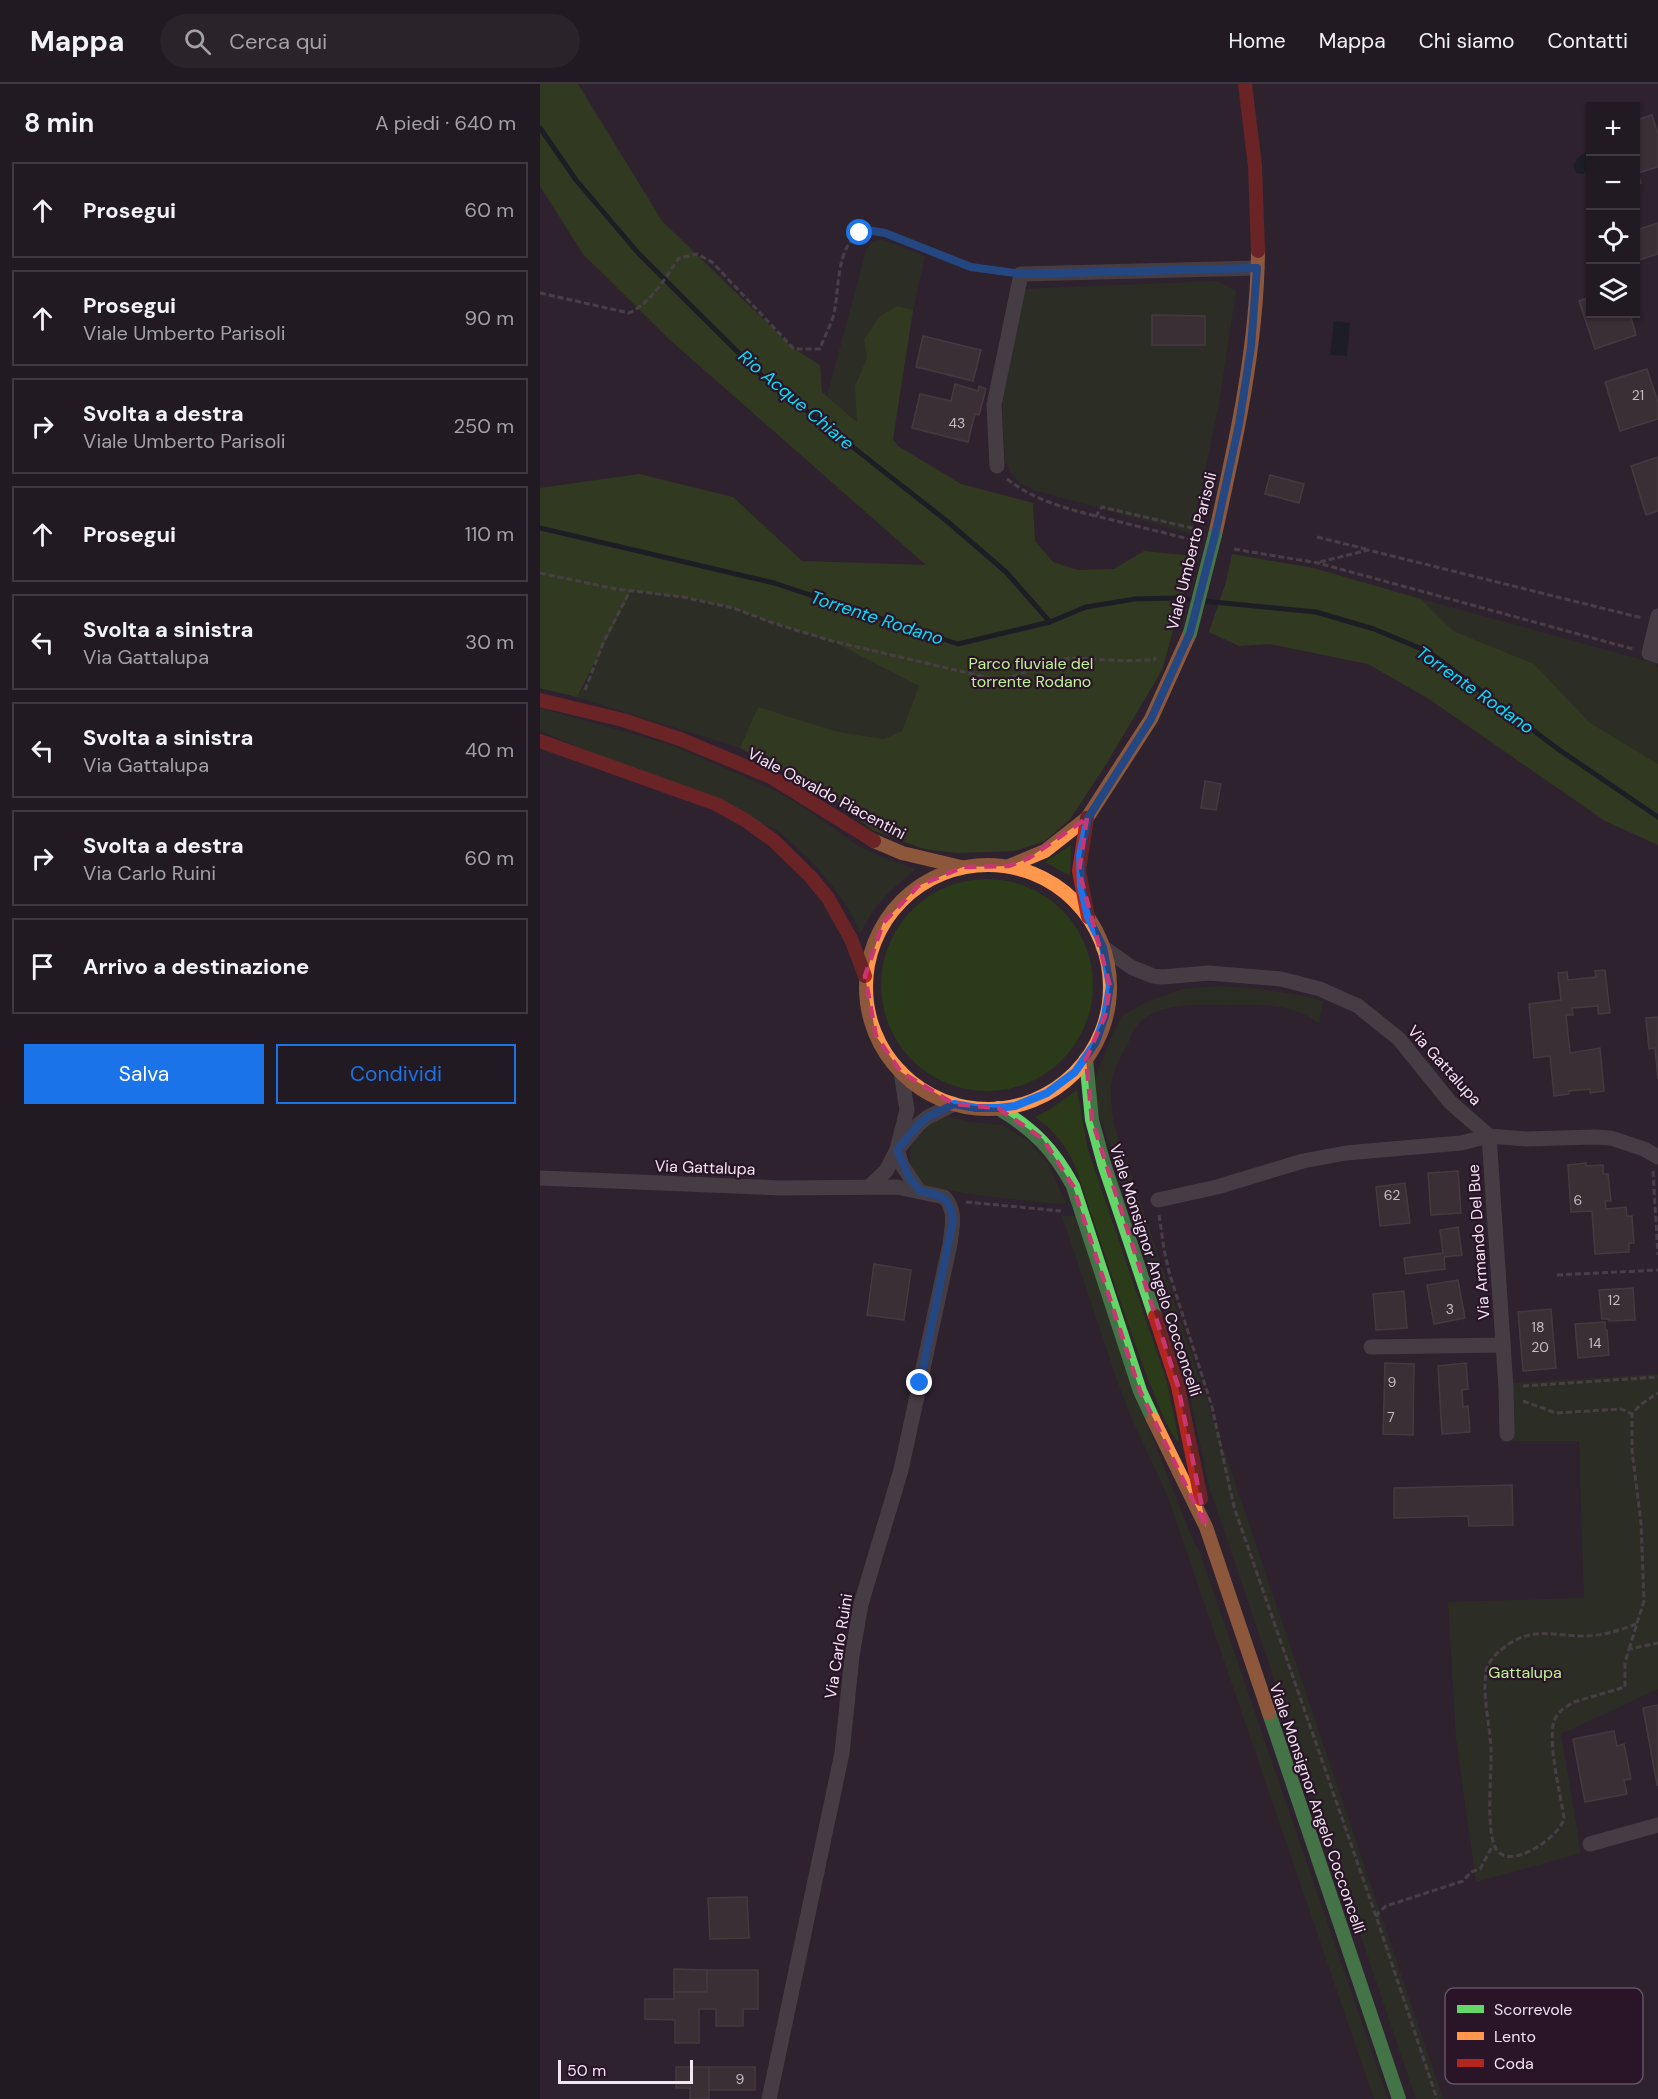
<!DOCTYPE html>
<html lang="it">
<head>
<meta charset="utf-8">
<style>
  body { margin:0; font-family:"DM Sans",sans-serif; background:#2a232a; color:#f1f3f6 }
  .controls { position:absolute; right:18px; top:18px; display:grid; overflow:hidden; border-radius:0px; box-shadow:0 2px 4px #0004 }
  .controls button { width:54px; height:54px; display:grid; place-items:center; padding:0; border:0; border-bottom:2px solid #3f3840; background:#221a22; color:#f1f3f6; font:30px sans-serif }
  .scale { position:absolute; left:18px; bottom:15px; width:135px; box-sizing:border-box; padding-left:6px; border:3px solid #f2e4f1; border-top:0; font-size:16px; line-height:21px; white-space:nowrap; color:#f2e4f1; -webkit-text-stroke:4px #291428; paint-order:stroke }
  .stop { position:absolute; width:18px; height:18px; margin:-14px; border:4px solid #1a73e8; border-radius:50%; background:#fff }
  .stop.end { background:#1a73e8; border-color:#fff; box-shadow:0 2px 6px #0008 }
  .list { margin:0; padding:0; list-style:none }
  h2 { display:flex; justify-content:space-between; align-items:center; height:78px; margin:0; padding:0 24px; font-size:26px }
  h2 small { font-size:20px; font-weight:400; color:#a2a1a5 }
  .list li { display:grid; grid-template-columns:39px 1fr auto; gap:18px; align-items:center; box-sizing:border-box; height:96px; margin:0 12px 12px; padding:0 12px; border:2px solid #3f3840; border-radius:0px }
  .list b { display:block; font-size:22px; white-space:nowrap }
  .list p { margin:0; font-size:20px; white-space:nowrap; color:#a2a1a5 }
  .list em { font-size:20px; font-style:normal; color:#a2a1a5 }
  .actions { display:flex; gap:12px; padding:18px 24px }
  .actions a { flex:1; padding:14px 0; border:2px solid #1a73e8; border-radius:0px; text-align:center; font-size:21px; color:#1a73e8 }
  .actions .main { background:#1a73e8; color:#fff }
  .icon { flex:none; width:33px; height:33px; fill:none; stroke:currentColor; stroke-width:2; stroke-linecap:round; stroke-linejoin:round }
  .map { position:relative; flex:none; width:1118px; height:2015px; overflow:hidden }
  header { display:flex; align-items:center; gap:36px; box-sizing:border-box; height:84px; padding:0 30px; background:#221a22; border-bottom:2px solid #3f3840 }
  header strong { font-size:28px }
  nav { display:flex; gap:33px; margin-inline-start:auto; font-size:21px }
  .search { width:420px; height:54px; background:#2a232a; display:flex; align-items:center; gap:15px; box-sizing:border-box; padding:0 21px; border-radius:33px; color:#a2a1a5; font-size:22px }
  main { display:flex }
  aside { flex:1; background:#221a22 }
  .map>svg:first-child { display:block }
  .green { fill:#2b3b1a }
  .forest { fill:#385612 }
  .water { fill:#0a171b }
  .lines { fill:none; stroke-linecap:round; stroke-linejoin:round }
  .stream { stroke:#0a171b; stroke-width:5 }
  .building { fill:#4b3e3f; stroke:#605656; stroke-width:1.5 }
  .path { stroke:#686165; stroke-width:3; stroke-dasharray:6 3; stroke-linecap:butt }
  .street { stroke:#645d60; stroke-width:15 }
  .fast { stroke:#63d668; stroke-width:14 }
  .slow { stroke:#ff974d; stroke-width:14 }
  .jam { stroke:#b3261e; stroke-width:14 }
  .fast-bridge { stroke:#63d668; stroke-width:14 }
  .route { stroke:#1a73e8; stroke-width:8 }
  .marked { fill:none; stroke:#c93772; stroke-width:4.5; stroke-dasharray:12 8; stroke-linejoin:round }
  .labels { text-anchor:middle; stroke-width:4.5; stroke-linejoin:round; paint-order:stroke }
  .number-label { font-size:14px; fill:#c8bac4 }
  .street-label { font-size:16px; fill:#f2e4f1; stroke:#291428 }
  .park-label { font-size:16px; fill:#bdf48f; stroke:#291428 }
  .water-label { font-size:18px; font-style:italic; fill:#02def8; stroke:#291428 }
  .key { fill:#291428; stroke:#655264; stroke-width:1.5 }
  .key-label { font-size:16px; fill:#f2e4f1 }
</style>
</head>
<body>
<header>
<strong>Mappa</strong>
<div class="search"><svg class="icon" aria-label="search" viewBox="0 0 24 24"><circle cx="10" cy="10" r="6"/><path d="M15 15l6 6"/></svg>Cerca qui</div>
<nav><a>Home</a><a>Mappa</a><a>Chi siamo</a><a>Contatti</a></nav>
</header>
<main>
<aside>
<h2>8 min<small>A piedi · 640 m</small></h2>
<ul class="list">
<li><svg class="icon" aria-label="ahead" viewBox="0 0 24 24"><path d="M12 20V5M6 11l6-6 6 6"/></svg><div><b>Prosegui</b></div><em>60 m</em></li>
<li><svg class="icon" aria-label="ahead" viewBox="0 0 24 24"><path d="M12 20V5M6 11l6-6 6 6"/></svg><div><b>Prosegui</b><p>Viale Umberto Parisoli</p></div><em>90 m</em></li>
<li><svg class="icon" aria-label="right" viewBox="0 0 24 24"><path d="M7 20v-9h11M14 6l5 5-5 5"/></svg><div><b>Svolta a destra</b><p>Viale Umberto Parisoli</p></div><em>250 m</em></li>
<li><svg class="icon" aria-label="ahead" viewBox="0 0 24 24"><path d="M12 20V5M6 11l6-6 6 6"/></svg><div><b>Prosegui</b></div><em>110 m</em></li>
<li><svg class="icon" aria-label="left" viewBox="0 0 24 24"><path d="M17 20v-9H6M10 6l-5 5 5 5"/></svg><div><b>Svolta a sinistra</b><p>Via Gattalupa</p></div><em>30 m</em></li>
<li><svg class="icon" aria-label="left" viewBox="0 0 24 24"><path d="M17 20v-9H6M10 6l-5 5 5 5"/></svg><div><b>Svolta a sinistra</b><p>Via Gattalupa</p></div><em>40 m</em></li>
<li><svg class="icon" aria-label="right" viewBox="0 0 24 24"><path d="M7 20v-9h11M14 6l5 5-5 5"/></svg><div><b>Svolta a destra</b><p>Via Carlo Ruini</p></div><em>60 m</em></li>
<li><svg class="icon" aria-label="arrive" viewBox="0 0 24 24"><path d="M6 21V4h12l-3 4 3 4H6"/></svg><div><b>Arrivo a destinazione</b></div></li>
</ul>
<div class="actions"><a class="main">Salva</a><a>Condividi</a></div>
</aside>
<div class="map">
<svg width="1118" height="2015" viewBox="0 0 1118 2015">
  <rect width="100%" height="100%" fill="#2e232e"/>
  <g class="green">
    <path d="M343 156 385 172 373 226 358 222 340 232 324 255 327 274 315 302 318 338 287 312 326 167C330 159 333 156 343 156Z"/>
    <polygon points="678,197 696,207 679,319 652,450 494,406 480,399 470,388 465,376 462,323 483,205"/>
    <polygon points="90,507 143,513 193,524 236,540 292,557 379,602 362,647 344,655 298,648 218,623 200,664 37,613 48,596 64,557"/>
    <polygon points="881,515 1114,579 1118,584 1118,680 1050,639 994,580 913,547"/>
    <path d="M0 624 132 661 238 708 272 729 317 761 342 773 376 785C351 806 335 818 321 849 317 842 314 835 310 828 291 796 266 770 237 746L0 647Z"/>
    <polygon points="531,761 530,792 505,778"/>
    <circle cx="447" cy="901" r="106"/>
    <path d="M678 902C714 904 748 907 783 917L779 939C753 920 722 920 690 921 662 921 613 917 595 944 591 950 589 959 585 965 568 996 569 1006 574 1040L903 2015H876L669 1402 646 1294 556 1020V992L573 949 583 931 609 917 642 905Z"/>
    <path d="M537 1006 548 1066 627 1298 639 1358C618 1344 550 1122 535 1082 526 1061 513 1045 495 1033L512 1024Z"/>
    <path d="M408 1032 429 1038 462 1041 490 1058 508 1080 526 1119 518 1120 436 1111 385 1102C356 1071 373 1045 408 1032Z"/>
    <polygon points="522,1132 536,1132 591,1299 654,1459 659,1466 848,2015 834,2015 628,1413 591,1333 577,1296"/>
    <polygon points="1118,1290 1118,1605 1021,1650 1041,1769 936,1798 916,1654 908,1518 1044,1514 1039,1357 973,1357 970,1299"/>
  </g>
  <g class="forest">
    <polygon points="0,0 38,0 122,137 254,265 280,281 282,308 317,338 315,302 327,274 324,255 340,232 358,222 373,226 353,355 358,362 421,400 493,419 495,457 513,478 538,486 574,485 604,467 654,472 622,586 565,682 530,735 505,757 475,767 417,769 384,765 332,746 291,714 200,664 218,623 298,648 344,655 362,647 379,602 292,557 236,540 193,524 143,513 91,507 37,613 0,604 0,404 99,390 193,413 262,477 386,481 130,256 43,170 0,102"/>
    <polygon points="692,470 773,484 881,515 913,547 994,580 1050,639 1118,680 1118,761 1065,737 889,615 828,580 730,560 699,562 669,548 686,498"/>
  </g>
  <g class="water">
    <path d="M1048 68 1050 70V82L1043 90 1036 89 1033 81C1037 74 1041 70 1048 68Z"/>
    <polygon points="794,237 810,239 807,272 790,271"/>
  </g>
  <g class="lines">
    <g class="stream">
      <polyline points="0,44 36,96 99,170 220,290 408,438 466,488 510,538"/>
      <polyline points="0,444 234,499 418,560 510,538 546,523 595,515 635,514 654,516"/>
      <polyline points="663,517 776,528 834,545 889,568 1018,665 1118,733"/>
    </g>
  </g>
  <g class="building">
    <polygon points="1112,31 1118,50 1118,83 1098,89 1101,99 1096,101 1096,36"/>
    <polygon points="1118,139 1118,170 1096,177 1096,146"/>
    <polygon points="1050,213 1050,230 1090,230 1096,251 1055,265 1039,217"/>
    <polygon points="612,231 665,232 665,261 612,261"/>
    <polygon points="383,252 441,266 433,297 376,283"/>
    <polygon points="1107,285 1118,318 1118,335 1080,347 1065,298"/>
    <polygon points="415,300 438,307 439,302 446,305 439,331 435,330 428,358 372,344 380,310 411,317"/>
    <polygon points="1118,373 1118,427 1106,431 1091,382"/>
    <polygon points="730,391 764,400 759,419 725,410"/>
    <polygon points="665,697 681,700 676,726 661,724"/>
    <polygon points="1065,886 1070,929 1058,930 1058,922 1032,924 1033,931 1026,931 1030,969 1060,964 1064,1007 1050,1009 1050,1005 1029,1007 1029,1010 1014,1012 1010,972 994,974 989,920 1021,916 1018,889 1027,888 1028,896 1056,893 1055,887"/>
    <polygon points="1118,933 1118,995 1115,964 1109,965 1106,934"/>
    <polygon points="1046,1079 1046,1082 1063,1081 1063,1090 1068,1090 1071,1117 1065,1117 1066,1125 1086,1123 1087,1132 1092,1132 1094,1159 1089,1159 1089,1168 1055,1170 1052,1127 1031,1128 1028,1081"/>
    <polygon points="918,1087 921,1129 891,1131 888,1089"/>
    <polygon points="865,1099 870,1139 840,1142 836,1103"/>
    <polygon points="918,1143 922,1171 904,1173 905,1185 866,1190 864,1174 903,1169 900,1146"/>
    <polygon points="334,1180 371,1186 364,1236 327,1231"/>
    <polygon points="918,1196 925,1234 894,1240 887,1201"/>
    <polygon points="1093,1204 1095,1236 1069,1237 1069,1235 1062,1235 1059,1206"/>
    <polygon points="864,1207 867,1244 836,1246 833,1210"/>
    <polygon points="1011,1225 1016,1284 983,1287 978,1228"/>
    <polygon points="1065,1238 1065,1246 1067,1246 1069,1271 1038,1274 1035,1240"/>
    <polygon points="845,1279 874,1280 873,1351 843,1350"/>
    <polygon points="926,1279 928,1305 922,1306 923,1323 928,1322 930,1348 902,1350 898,1282"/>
    <polygon points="972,1401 973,1441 929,1442 928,1432 854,1434 854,1404"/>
    <polygon points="1118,1621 1118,1701 1117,1701 1103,1624"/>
    <polygon points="1074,1647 1077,1662 1084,1660 1091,1695 1084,1696 1087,1710 1045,1718 1033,1655"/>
    <polygon points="207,1813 209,1854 170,1855 168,1814"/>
    <polygon points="134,1885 167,1886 167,1908 134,1908"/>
    <polygon points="167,1886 218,1886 218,1925 203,1925 203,1942 176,1942 176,1925 159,1925 159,1959 135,1959 135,1936 105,1935 105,1915 134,1915 134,1908 167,1908"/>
    <polygon points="136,1983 169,1983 169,2015 150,2015 150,2004 136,2004"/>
    <rect x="169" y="1983" width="46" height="23"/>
  </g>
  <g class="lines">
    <g class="path">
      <path d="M0 209 89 229C112 218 125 194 139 174L157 170 172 178 254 265H280C284 253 291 241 294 230 301 196 294 138 345 149L431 183 465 188"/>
      <path d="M467 395C494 416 524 424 556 432"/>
      <polyline points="777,453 826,465"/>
      <polyline points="653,456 556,432 562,423 656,445"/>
      <polyline points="694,465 778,479 1093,565"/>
      <polyline points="780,478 828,466 1102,534"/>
      <path d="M0 489 76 505 143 513 193 524 236 540 292 557 458 596C482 592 502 579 525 575 541 573 556 576 572 576 586 577 600 576 614 576L616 573"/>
      <polyline points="45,606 64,557 90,507"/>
      <polyline points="1113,1087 1118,1171"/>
      <polyline points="426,1118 521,1127"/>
      <polyline points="619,1131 624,1165 629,1188 672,1323 694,1423 837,1835 897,2015"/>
      <polyline points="1017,1191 1118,1186"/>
      <polyline points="983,1302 1118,1293"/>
      <polyline points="983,1317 1016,1329 1081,1325 1092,1330 1100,1321 1118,1309"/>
      <path d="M1096 1540C1081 1546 1065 1551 1048 1552 1014 1553 991 1540 961 1566 955 1571 947 1579 946 1588 942 1611 950 1641 951 1665 952 1691 945 1744 956 1765 970 1788 1021 1752 1024 1734 1021 1712 1005 1650 1016 1633 1020 1626 1027 1622 1034 1618L1085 1603V1579L1089 1565 1118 1559"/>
      <polyline points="1089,1565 1104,1517 1101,1439 1092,1366 1092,1330"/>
      <polyline points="837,1833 838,1829 846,1822 923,1797 931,1788 940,1785 953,1761"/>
    </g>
    <g class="street">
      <polyline points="457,382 454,321 481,190 717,184"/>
      <polyline points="1118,532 1109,569 1118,572"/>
      <polyline points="563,863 591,883 613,892 622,893 669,889 741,895 780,905 818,922 859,955 910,1018 949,1052 987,1055 1054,1053 1071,1054 1104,1065 1118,1073"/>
      <polyline points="361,988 367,1026 357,1066 362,1081 379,1107"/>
      <path d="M0 1094 241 1104 357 1103 404 1113C417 1126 412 1143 410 1160L361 1386 321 1520 312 1572 302 1669 229 2015"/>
      <polyline points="329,1103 346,1087 357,1066 379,1040 388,1033 414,1020"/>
      <polyline points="618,1116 677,1103 763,1077 806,1069 921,1059 949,1052 966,1304 967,1350"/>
      <polyline points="831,1263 963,1261"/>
      <polyline points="1050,1760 1118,1741"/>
    </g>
    <g class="fast">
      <polyline points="546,975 552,1036 564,1080 615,1232"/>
      <path d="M458 1024C494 1046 513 1065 533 1102L600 1307 613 1335"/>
      <polyline points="729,1629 859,2015"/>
    </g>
    <g class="slow">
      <path d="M675 451C696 357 717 264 718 167"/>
      <polyline points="334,757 362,769 421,783"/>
      <circle cx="448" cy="903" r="122"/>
      <polyline points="469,782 505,767 547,734 611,635 650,549"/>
      <polyline points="613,1335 666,1443 729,1629"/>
    </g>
    <g class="jam">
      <polyline points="705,0 715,82 718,167"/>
      <polyline points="0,616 83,636 140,655 231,693 334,757"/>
      <polyline points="0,657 176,720 205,736 233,756 270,792 288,814 311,855 325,892"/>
      <polyline points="547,734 539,787 548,833"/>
      <polyline points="615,1232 638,1302 661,1415"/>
    </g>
    <polyline class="fast-bridge" points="650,549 675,451"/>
  </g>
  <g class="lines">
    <path class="route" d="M320 149 333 147 345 149 431 183 481 190 717 184 711 263 699 340 675 451 650 549 611 635 548 734 540 771 541 802 548 833 563 863 570 902 565 932 556 958 535 988 507 1009 475 1022 458 1024H436L414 1020 388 1033 379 1040 357 1066 369 1093 380 1107C402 1112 409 1111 413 1136L380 1299"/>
  </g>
  <path d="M0 0H1118V2015H0ZM547 734 539 787 570 902 565 932 546 975 552 1036 638 1302 666 1443 600 1307 533 1102 503 1055 458 1024 414 1020 361 988 336 952 325 892 343 839 378 802 423 783 469 782 489 774Z" fill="#2e232e" fill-opacity=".55" fill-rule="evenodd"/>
  <path class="marked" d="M547 734 539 787 570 902 565 932 546 975 552 1036 638 1302 666 1443 600 1307 533 1102 503 1055 458 1024 414 1020 361 988 336 952 325 892 343 839 378 802 423 783 469 782 489 774Z"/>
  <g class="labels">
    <g class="number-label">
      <text x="1098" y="316">21</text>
      <text x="417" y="344">43</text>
      <text x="852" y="1116">62</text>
      <text x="1038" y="1121">6</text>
      <text x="1074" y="1221">12</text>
      <text x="910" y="1230">3</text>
      <text x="998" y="1248">18</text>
      <text x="1055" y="1264">14</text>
      <text x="1000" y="1268">20</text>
      <text x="852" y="1303">9</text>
      <text x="851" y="1338">7</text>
      <text x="200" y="2000">9</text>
    </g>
    <g class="street-label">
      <text transform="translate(651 467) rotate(-76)" y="6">Viale Umberto Parisoli</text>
      <text transform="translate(287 709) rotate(28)" y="6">Viale Osvaldo Piacentini</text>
      <text transform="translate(905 981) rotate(48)" y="6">Via Gattalupa</text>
      <text transform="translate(165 1083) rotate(2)" y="6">Via Gattalupa</text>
      <text transform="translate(938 1158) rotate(-94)" y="6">Via Armando Del Bue</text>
      <text transform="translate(616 1186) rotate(72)" y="6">Viale Monsignor Angelo Cocconcelli</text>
      <text transform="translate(298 1562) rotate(-81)" y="6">Via Carlo Ruini</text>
      <text transform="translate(778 1724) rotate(71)" y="6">Viale Monsignor Angelo Cocconcelli</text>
    </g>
    <g class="park-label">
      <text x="491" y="585">Parco fluviale del<tspan x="491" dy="18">torrente Rodano</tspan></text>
      <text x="985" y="1594">Gattalupa</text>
    </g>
    <g class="water-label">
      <text transform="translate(256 316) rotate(40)" y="6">Rio Acque Chiare</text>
      <text transform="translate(337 534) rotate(18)" y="6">Torrente Rodano</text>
      <text transform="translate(935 606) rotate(35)" y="6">Torrente Rodano</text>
    </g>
  </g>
  <rect x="905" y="1904" width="198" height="96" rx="9" class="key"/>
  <rect x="917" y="1921" width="27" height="8" fill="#63d668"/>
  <rect x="917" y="1948" width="27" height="8" fill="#ff974d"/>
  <rect x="917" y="1975" width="27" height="8" fill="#b3261e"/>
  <g class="key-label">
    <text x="954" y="1931">Scorrevole</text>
    <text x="954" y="1958">Lento</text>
    <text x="954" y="1985">Coda</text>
  </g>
</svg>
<div class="controls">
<button>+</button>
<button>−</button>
<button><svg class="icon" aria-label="locate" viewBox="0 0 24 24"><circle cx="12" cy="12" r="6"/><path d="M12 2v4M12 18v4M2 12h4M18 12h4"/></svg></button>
<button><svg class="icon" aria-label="layers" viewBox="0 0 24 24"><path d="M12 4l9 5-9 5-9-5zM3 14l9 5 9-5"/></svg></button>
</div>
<div class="scale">50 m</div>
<div class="stop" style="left:320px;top:149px"></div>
<div class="stop end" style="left:380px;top:1299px"></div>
</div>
</main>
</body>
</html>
